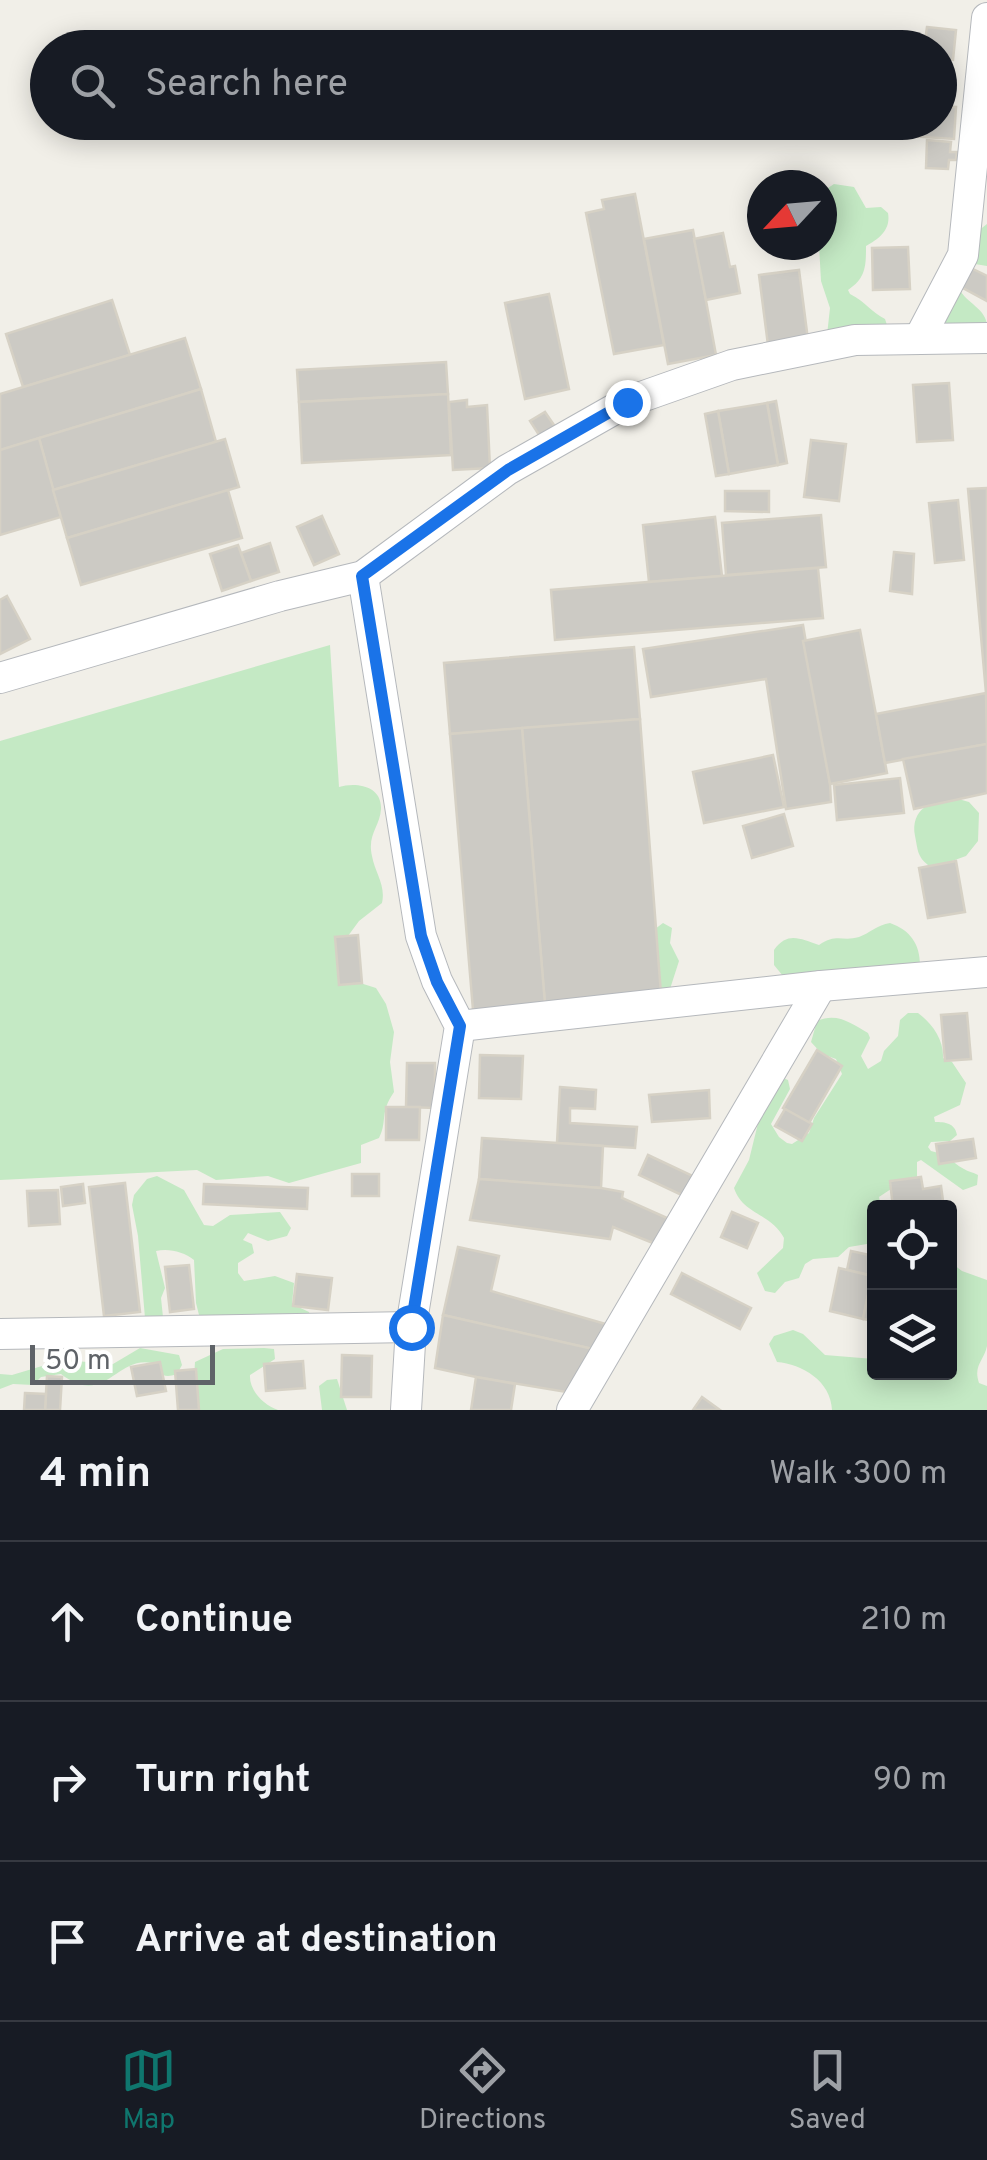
<!DOCTYPE html>
<html lang="en">
<head>
<meta charset="utf-8">
<style>
  body { margin:0; font-family:Overpass,sans-serif; background:#20242c; color:#f1f3f6 }
  .controls { position:absolute; right:30px; bottom:30px; display:grid; overflow:hidden; border-radius:10px; box-shadow:0 5px 25px #0003 }
  .controls button { width:90px; height:90px; display:grid; place-items:center; padding:0; border:0; border-bottom:2px solid #363941; background:#171b24; color:#f1f3f6; font:50px sans-serif }
  .compass { position:absolute; left:747px; top:170px; width:90px; height:90px; border-radius:50%; background:#171b24; box-shadow:0 5px 25px #0003; rotate:244deg }
  .scale { position:absolute; left:30px; bottom:25px; width:185px; box-sizing:border-box; padding-left:10px; border:5px solid #5f6368; border-top:0; font-size:28px; line-height:35px; white-space:nowrap; color:#5f6368; -webkit-text-stroke:8px #fff; paint-order:stroke }
  .stop { position:absolute; width:30px; height:30px; margin:-22px; border:8px solid #1a73e8; border-radius:50%; background:#fff }
  .stop.end { background:#1a73e8; border-color:#fff; box-shadow:0 2px 10px #0008 }
  .list { margin:0; padding:0; list-style:none }
  h2 { display:flex; justify-content:space-between; align-items:center; height:130px; margin:0; padding:0 40px; font-size:42px }
  h2 small { font-size:32px; font-weight:400; color:#9ea1a6 }
  .list li { display:grid; grid-template-columns:65px 1fr auto; gap:30px; align-items:center; box-sizing:border-box; height:160px; padding:0 40px; border-top:2px solid #363941 }
  .list b { display:block; font-size:38px; white-space:nowrap }
  .list em { font-size:32px; font-style:normal; color:#9ea1a6 }
  .icon { flex:none; width:55px; height:55px; fill:none; stroke:currentColor; stroke-width:2; stroke-linecap:round; stroke-linejoin:round }
  .map { position:relative; flex:none; width:987px; height:1410px; overflow:hidden }
  .search { position:absolute; background:#171b24; box-shadow:0 5px 25px #0003; left:30px; right:30px; top:30px; height:110px; display:flex; align-items:center; gap:25px; box-sizing:border-box; padding:0 35px; border-radius:55px; color:#9ea1a6; font-size:38px }
  .sheet { height:610px; background:#171b24 }
  nav { display:flex; justify-content:space-around; align-items:center; box-sizing:border-box; height:140px; border-top:2px solid #363941; background:#171b24; font-size:28px; color:#9ea1a6 }
  nav a { display:grid; justify-items:center; gap:5px }
  nav .on { color:#0f766e }
  .map>svg:first-child { display:block }
  .green { fill:#c4e9c4 }
  .building { fill:#cccac4; stroke:#d6d1c5; stroke-width:2.5 }
  .lines { fill:none; stroke-linecap:round; stroke-linejoin:round }
  .minor-casing { stroke:#b5b8bc; stroke-width:32 }
  .minor { stroke:#fff; stroke-width:30 }
  .route { stroke:#1a73e8; stroke-width:12 }
</style>
</head>
<body>
<div class="map">
<svg width="987" height="1410" viewBox="0 0 987 1410">
  <rect width="100%" height="100%" fill="#f1efe8"/>
  <g class="green">
    <path d="M834 184 854 187 866 208 881 207 888 213C891 230 879 239 866 246 866 266 866 278 848 290L850 294C867 303 870 311 885 319L888 328 827 335 830 308 821 281 819 245H822V192Z"/>
    <path d="M987 224V266L975 264 959 288C966 304 987 308 987 327H949L942 322 969 238Z"/>
    <path d="M330 645 339 787C355 782 382 785 381 809 380 827 367 834 372 856 375 873 386 885 382 903L359 921 348 936 357 982 376 988 386 1004 394 1032 390 1062 394 1092C379 1114 388 1120 379 1138L361 1145V1163L289 1183 268 1176 216 1180 197 1170 0 1180V741Z"/>
    <path d="M955 798 969 802 979 813 978 841 966 856 938 866 928 865C917 856 918 850 915 836 910 810 931 799 955 798Z"/>
    <path d="M663 923 672 928 670 943 679 961 670 989 661 993C654 972 660 950 655 929Z"/>
    <path d="M890 923C910 930 920 944 920 965L792 987 774 965V950C788 931 800 939 819 945 837 933 842 942 859 937 870 933 877 925 890 923Z"/>
    <path d="M908 1013H918C932 1023 944 1040 943 1058L952 1062 966 1083 960 1105 934 1117 935 1122C945 1122 955 1123 957 1135L950 1141 931 1142 928 1147 931 1151C953 1156 949 1161 964 1169 968 1172 973 1172 978 1175L977 1185 963 1190 921 1160 917 1162V1177L911 1186 891 1189 879 1197 881 1207 874 1208 873 1243 849 1247 838 1257 813 1259 805 1264 799 1278 785 1282 775 1293 765 1291 757 1273 783 1248 784 1238C771 1213 743 1215 734 1188L749 1160 762 1107 783 1078 788 1080 790 1089 771 1124 779 1137 787 1143 792 1144 809 1133 814 1118 842 1074 836 1059 822 1054 811 1042 817 1021C837 1012 851 1023 868 1033L870 1038 861 1056 868 1069 881 1061 884 1051 898 1036 900 1020Z"/>
    <path d="M157 1176 184 1190 204 1225 213 1226 230 1215 280 1212 291 1228 287 1236 268 1241 248 1233 243 1240 252 1244 254 1253 238 1263V1273L244 1281 275 1276 294 1283 292 1304 309 1312 312 1323H201L196 1303 194 1260C184 1252 169 1248 156 1251L165 1288 161 1298 163 1317 145 1318 138 1236 132 1205 134 1195 147 1179Z"/>
    <path d="M950 1262 962 1271 987 1280C987 1300 987 1326 987 1346 984 1361 973 1365 979 1383L987 1386V1410H832C831 1381 802 1364 777 1362L769 1344 774 1336 793 1330 803 1334 825 1355 874 1359V1372H950Z"/>
    <path d="M140 1348 179 1355 182 1365 177 1374C163 1379 160 1374 152 1363 116 1355 105 1408 61 1374L41 1377 33 1385 13 1384 0 1389V1374L12 1375 62 1360 113 1364Z"/>
    <path d="M264 1348 274 1349 275 1359 250 1375C249 1390 263 1405 278 1410H192L195 1362 223 1349Z"/>
    <polygon points="337,1379 347,1410 322,1410 319,1386 327,1380"/>
  </g>
  <g class="building">
    <polygon points="927,27 956,30 953,60 940,59 940,48 924,48"/>
    <polygon points="940,106 956,107 954,139 909,136 910,122 940,122"/>
    <polygon points="927,140 951,142 950,152 957,152 956,160 949,160 948,169 926,168"/>
    <polygon points="635,194 664,345 614,354 586,213 604,209 602,200"/>
    <polygon points="693,230 716,355 668,364 644,239"/>
    <polygon points="723,233 730,267 735,266 740,293 706,300 694,239"/>
    <polygon points="908,247 910,289 873,290 872,248"/>
    <polygon points="971,268 987,276 987,301 961,287"/>
    <polygon points="799,270 808,340 768,345 759,275"/>
    <polygon points="549,294 569,389 525,399 505,303"/>
    <polygon points="112,300 130,355 23,387 6,334"/>
    <polygon points="185,338 201,389 0,450 0,394"/>
    <polygon points="446,362 448,394 299,402 297,370"/>
    <polygon points="949,383 953,440 917,442 913,385"/>
    <polygon points="201,389 216,442 53,490 39,438"/>
    <polygon points="448,394 451,455 302,463 299,402"/>
    <polygon points="467,400 467,407 487,405 490,468 453,470 449,402"/>
    <polygon points="776,401 787,463 778,465 767,403"/>
    <polygon points="767,403 778,465 729,474 718,411"/>
    <polygon points="718,411 729,474 716,476 705,414"/>
    <polygon points="545,412 556,428 541,438 530,421"/>
    <polygon points="39,438 61,517 0,535 0,450"/>
    <polygon points="225,439 239,487 67,538 53,490"/>
    <polygon points="811,440 846,444 839,501 804,497"/>
    <polygon points="987,488 987,693 986,693 968,489"/>
    <polygon points="228,490 242,538 81,585 67,538"/>
    <polygon points="725,491 769,491 769,512 725,511"/>
    <polygon points="958,500 964,560 935,563 929,503"/>
    <polygon points="821,515 826,567 726,575 722,523"/>
    <polygon points="322,516 339,554 314,565 297,527"/>
    <polygon points="715,517 722,576 649,582 643,525"/>
    <polygon points="270,543 279,572 251,581 241,553"/>
    <polygon points="238,545 251,581 222,591 210,554"/>
    <polygon points="894,552 914,554 912,594 890,591"/>
    <polygon points="818,568 823,618 555,640 551,590"/>
    <polygon points="7,596 30,639 0,654 0,600"/>
    <polygon points="803,625 830,784 831,802 786,809 766,679 651,697 643,649"/>
    <polygon points="860,630 887,773 830,784 803,641"/>
    <polygon points="634,647 640,719 450,734 444,663"/>
    <polygon points="986,693 987,744 885,763 876,714"/>
    <polygon points="640,719 661,994 545,1004 522,728"/>
    <polygon points="522,728 545,1004 473,1010 450,734"/>
    <polygon points="987,744 987,793 914,809 903,759"/>
    <polygon points="773,755 784,807 704,823 693,772"/>
    <polygon points="900,778 904,813 837,820 834,785"/>
    <polygon points="784,814 793,846 752,858 743,826"/>
    <polygon points="956,861 965,912 928,918 919,868"/>
    <polygon points="358,935 362,983 339,985 335,937"/>
    <polygon points="967,1013 971,1059 945,1061 941,1015"/>
    <polygon points="817,1050 842,1066 809,1123 783,1108"/>
    <polygon points="480,1055 523,1056 521,1099 479,1098"/>
    <polygon points="407,1063 435,1063 435,1108 406,1107"/>
    <polygon points="560,1087 596,1090 595,1109 570,1108 570,1123 637,1127 635,1148 557,1143"/>
    <polygon points="709,1090 710,1118 652,1122 649,1095"/>
    <polygon points="386,1107 420,1107 419,1140 386,1140"/>
    <polygon points="785,1109 812,1124 802,1141 775,1126"/>
    <polygon points="482,1138 603,1146 601,1188 479,1179"/>
    <polygon points="973,1139 976,1158 939,1164 936,1144"/>
    <polygon points="648,1155 695,1177 686,1197 639,1175"/>
    <rect x="352" y="1174" width="27" height="22"/>
    <polygon points="921,1177 923,1189 941,1186 943,1201 927,1203 927,1208 893,1208 890,1181"/>
    <polygon points="479,1179 601,1188 623,1192 622,1198 667,1218 658,1245 613,1227 610,1239 470,1220"/>
    <polygon points="125,1183 140,1312 104,1316 89,1187"/>
    <polygon points="83,1184 85,1203 63,1206 61,1187"/>
    <polygon points="204,1184 308,1188 307,1209 203,1204"/>
    <polygon points="58,1190 60,1224 29,1226 27,1191"/>
    <polygon points="732,1212 758,1223 747,1248 721,1237"/>
    <polygon points="458,1247 499,1256 491,1291 609,1325 593,1349 443,1315"/>
    <polygon points="851,1251 874,1256 870,1275 847,1270"/>
    <polygon points="189,1265 194,1309 170,1312 165,1267"/>
    <polygon points="839,1268 872,1276 863,1319 830,1311"/>
    <polygon points="682,1273 751,1308 740,1329 671,1294"/>
    <polygon points="297,1274 332,1278 328,1310 293,1306"/>
    <polygon points="869,1290 874,1292 874,1321 863,1319"/>
    <polygon points="443,1315 593,1349 566,1392 476,1377 435,1368"/>
    <polygon points="342,1355 372,1356 371,1397 341,1397"/>
    <polygon points="303,1361 305,1388 266,1391 264,1364"/>
    <polygon points="160,1362 166,1391 137,1396 131,1367"/>
    <polygon points="196,1369 199,1410 178,1410 175,1371"/>
    <polygon points="47,1376 62,1377 60,1410 45,1410"/>
    <polygon points="476,1377 515,1384 511,1410 471,1410"/>
    <polygon points="25,1393 46,1394 45,1410 24,1410"/>
    <polygon points="702,1397 720,1410 693,1410"/>
  </g>
  <g class="lines">
    <defs>
      <g id="minor">
        <polyline points="919,339 963,255 987,18"/>
        <polyline points="363,576 421,936 437,981 460,1026 411,1327 406,1410"/>
        <polyline points="0,678 280,596 363,576 507,470 627,402 732,365 855,340 987,338"/>
        <polyline points="460,1026 821,986 987,972"/>
        <polyline points="0,1334 411,1327"/>
        <polyline points="572,1410 821,986"/>
      </g>
    </defs>
    <use href="#minor" class="minor-casing"/>
    <use href="#minor" class="minor"/>
  </g>
  <g class="lines">
    <polyline class="route" points="411,1327 460,1026 437,982 421,936 362,576 508,470 627,402"/>
  </g>
</svg>
<div class="controls">
<button><svg class="icon" aria-label="locate" viewBox="0 0 24 24"><circle cx="12" cy="12" r="6"/><path d="M12 2v4M12 18v4M2 12h4M18 12h4"/></svg></button>
<button><svg class="icon" aria-label="layers" viewBox="0 0 24 24"><path d="M12 4l9 5-9 5-9-5zM3 14l9 5 9-5"/></svg></button>
</div>
<svg class="compass" viewBox="-18 -18 36 36"><path d="M0-13l5 13h-10z" fill="#e53935"/><path d="M0 13l5-13h-10z" fill="#9ea1a6"/></svg>
<div class="scale">50 m</div>
<div class="stop" style="left:411px;top:1327px"></div>
<div class="stop end" style="left:627px;top:402px"></div>
<div class="search"><svg class="icon" aria-label="search" viewBox="0 0 24 24"><circle cx="10" cy="10" r="6"/><path d="M15 15l6 6"/></svg>Search here</div>
</div>
<section class="sheet">
<h2>4 min<small>Walk · 300 m</small></h2>
<ul class="list">
<li><svg class="icon" aria-label="ahead" viewBox="0 0 24 24"><path d="M12 20V5M6 11l6-6 6 6"/></svg><div><b>Continue</b></div><em>210 m</em></li>
<li><svg class="icon" aria-label="right" viewBox="0 0 24 24"><path d="M7 20v-9h11M14 6l5 5-5 5"/></svg><div><b>Turn right</b></div><em>90 m</em></li>
<li><svg class="icon" aria-label="arrive" viewBox="0 0 24 24"><path d="M6 21V4h12l-3 4 3 4H6"/></svg><div><b>Arrive at destination</b></div></li>
</ul>
</section>
<nav>
<a class="on"><svg class="icon" aria-label="map" viewBox="0 0 24 24"><path d="M3 6l6-2 6 2 6-2v14l-6 2-6-2-6 2zM9 4v14M15 6v14"/></svg>Map</a>
<a><svg class="icon" aria-label="directions" viewBox="0 0 24 24"><path d="M12 3l9 9-9 9-9-9zM9 14v-3h6M13 9l2 2-2 2"/></svg>Directions</a>
<a><svg class="icon" aria-label="saved" viewBox="0 0 24 24"><path d="M7 4h10v16l-5-4-5 4z"/></svg>Saved</a>
</nav>
</body>
</html>
